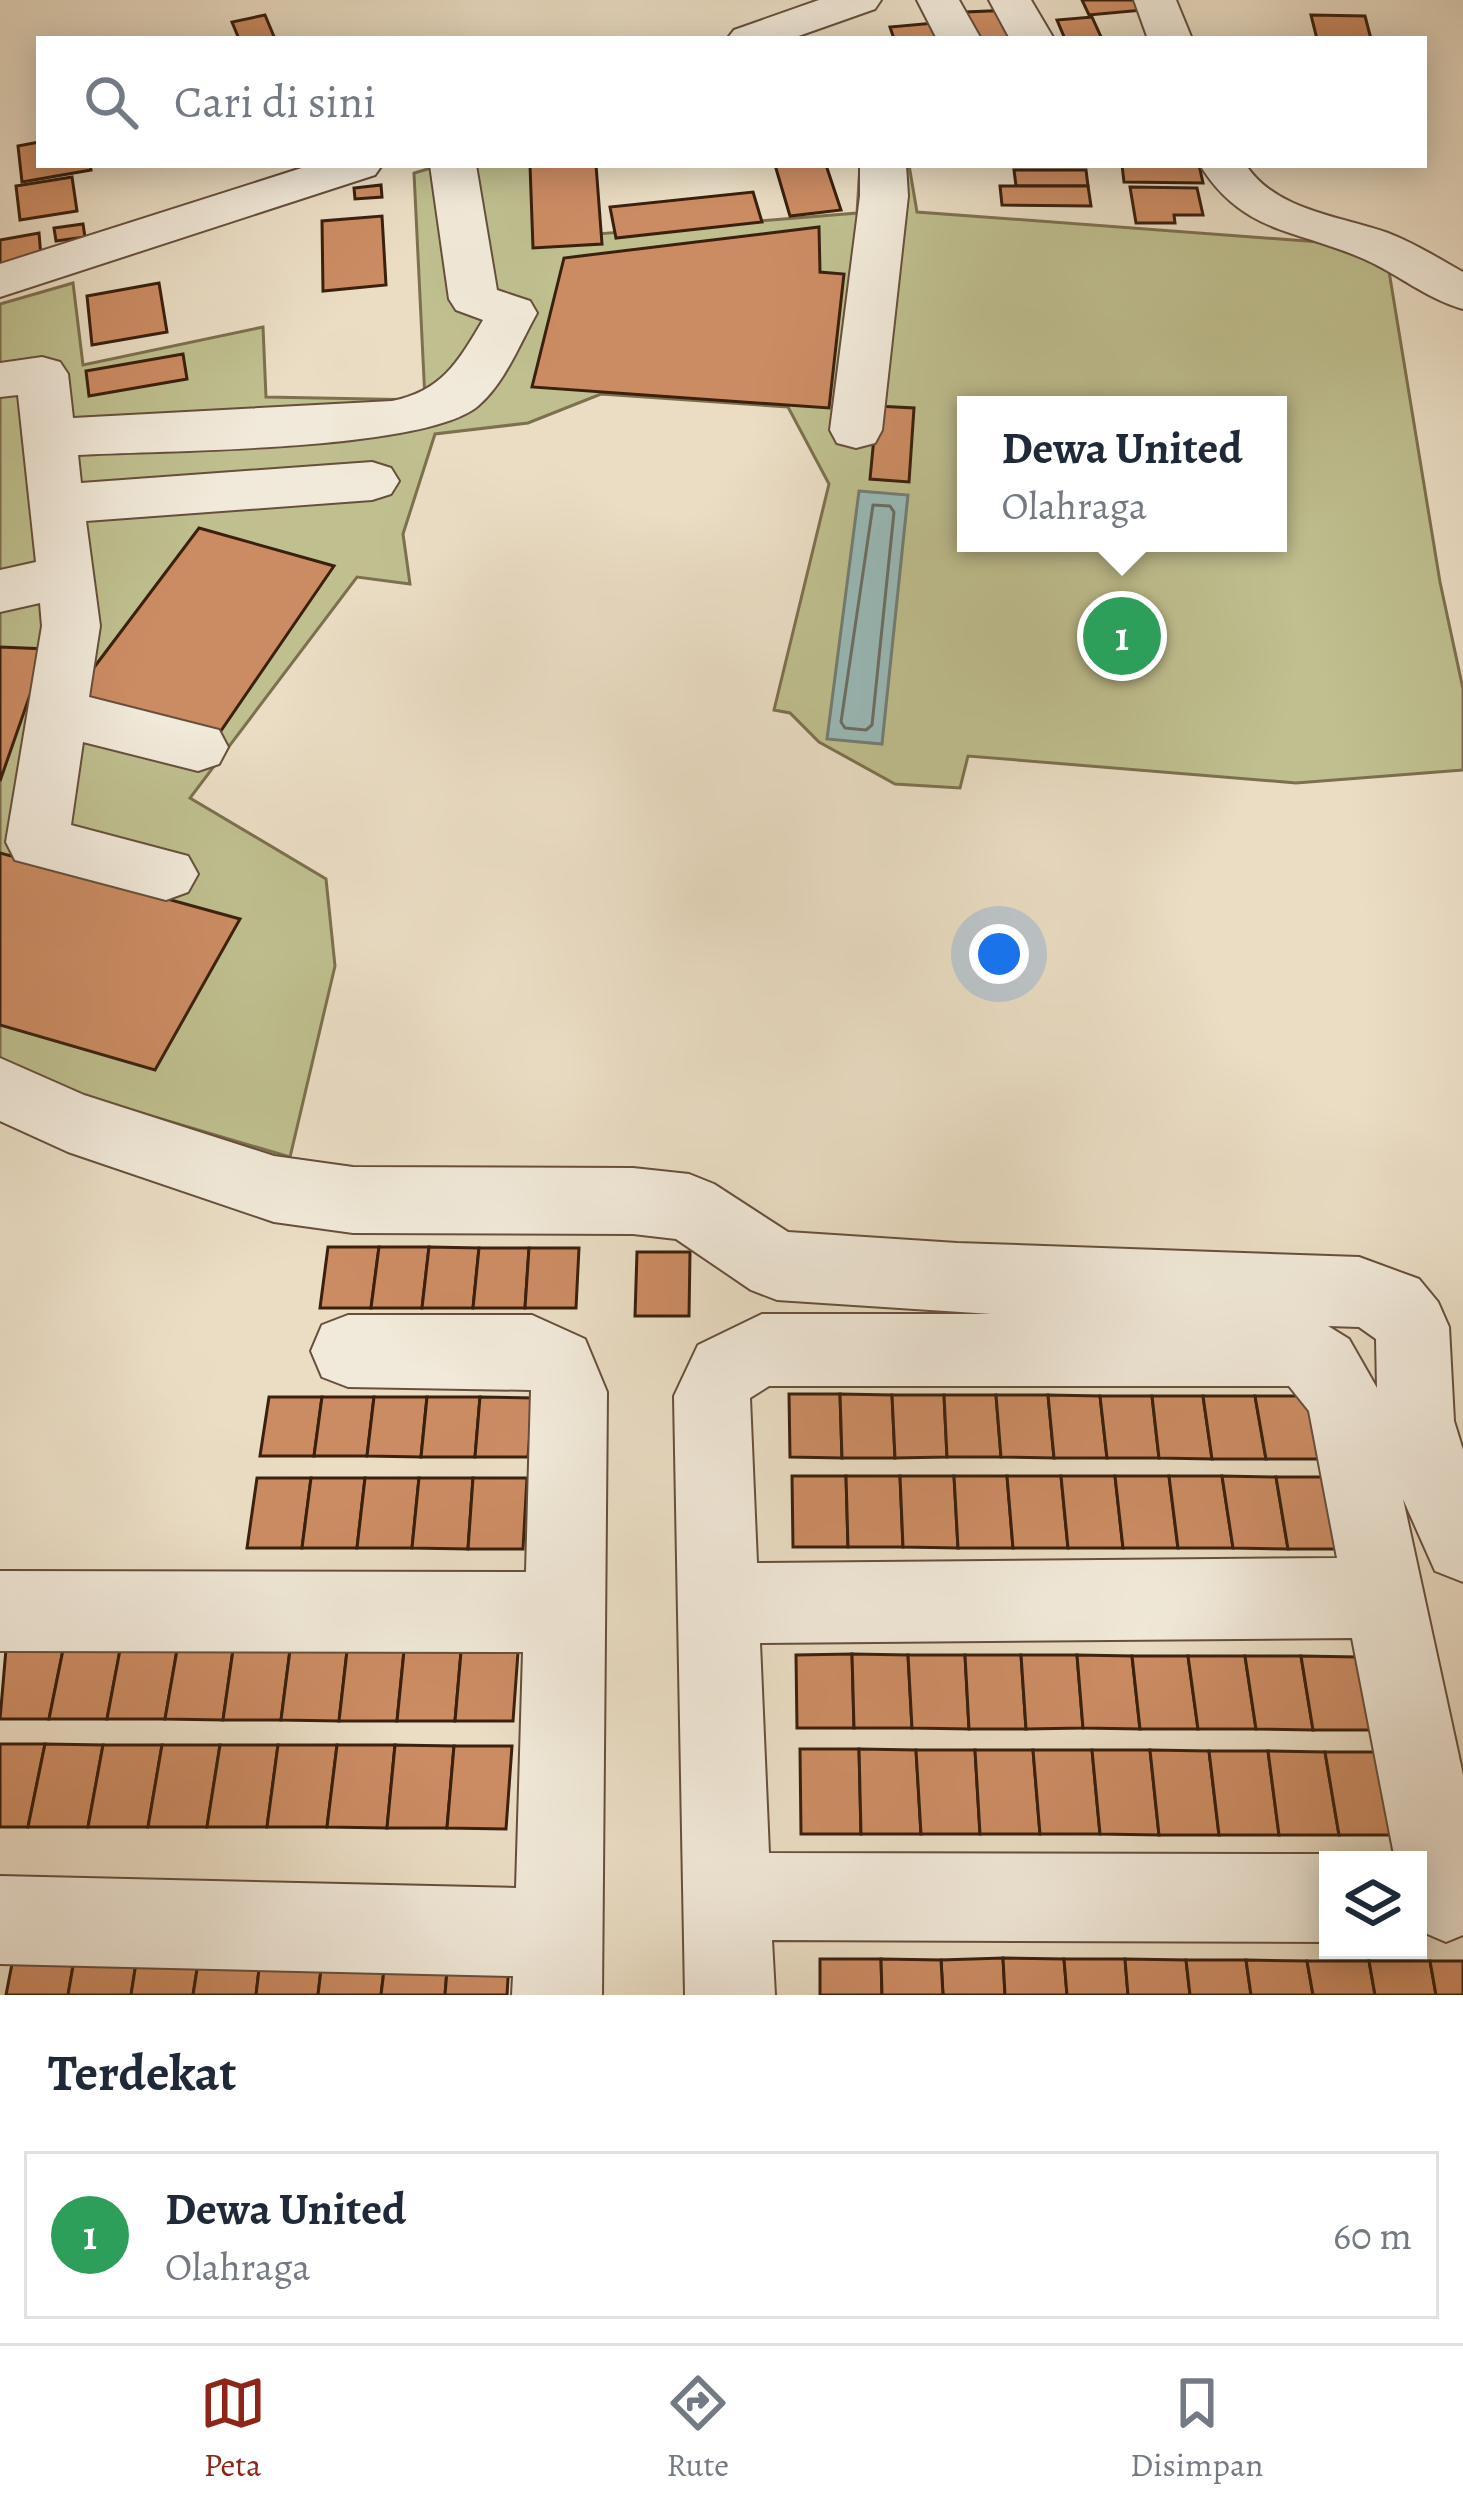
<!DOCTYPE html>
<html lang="id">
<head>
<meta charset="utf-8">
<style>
  body { margin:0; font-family:Alegreya,serif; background:#f2f2f3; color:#1f2937 }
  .controls { position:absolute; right:36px; bottom:36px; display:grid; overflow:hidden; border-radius:0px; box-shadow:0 6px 30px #0003 }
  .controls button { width:108px; height:108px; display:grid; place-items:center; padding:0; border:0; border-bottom:3px solid #e0e1e3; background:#fff; color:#1f2937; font:60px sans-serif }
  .you { position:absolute; left:999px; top:954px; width:42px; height:42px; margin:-30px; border:9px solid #fff; border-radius:50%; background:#1a73e8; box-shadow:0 0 0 18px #1a73e833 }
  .badge { display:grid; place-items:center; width:78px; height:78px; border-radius:50%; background:#8f2418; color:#fff; font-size:39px; font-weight:700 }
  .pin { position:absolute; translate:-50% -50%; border:6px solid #fff; box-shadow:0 3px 12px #0006 }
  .popup { position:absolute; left:957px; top:396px; width:330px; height:156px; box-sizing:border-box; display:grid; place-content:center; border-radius:0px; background:#fff; filter:drop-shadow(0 3px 9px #0005); font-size:39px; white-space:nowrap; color:#747a83 }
  .popup b { font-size:45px; color:#1f2937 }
  .popup::after { content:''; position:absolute; left:50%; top:100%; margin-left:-24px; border:24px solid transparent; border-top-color:#fff }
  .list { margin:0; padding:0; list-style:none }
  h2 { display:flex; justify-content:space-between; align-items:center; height:156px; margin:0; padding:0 48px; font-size:51px }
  h2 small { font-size:39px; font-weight:400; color:#747a83 }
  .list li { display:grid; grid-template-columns:78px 1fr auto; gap:36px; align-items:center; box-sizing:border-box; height:168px; margin:0 24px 24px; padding:0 24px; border:3px solid #e0e1e3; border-radius:0px }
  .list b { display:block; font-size:45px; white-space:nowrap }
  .list p { margin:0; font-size:39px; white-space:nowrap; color:#747a83 }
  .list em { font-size:39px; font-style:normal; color:#747a83 }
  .icon { flex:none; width:66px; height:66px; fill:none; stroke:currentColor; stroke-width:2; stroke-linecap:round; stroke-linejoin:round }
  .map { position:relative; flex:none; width:1463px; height:1995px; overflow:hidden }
  .search { position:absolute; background:#fff; box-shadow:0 6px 30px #0003; left:36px; right:36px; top:36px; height:132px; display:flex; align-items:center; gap:30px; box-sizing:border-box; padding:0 42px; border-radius:0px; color:#747a83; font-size:45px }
  .sheet { height:348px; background:#fff }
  nav { display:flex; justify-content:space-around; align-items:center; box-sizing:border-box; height:168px; border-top:3px solid #e0e1e3; background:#fff; font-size:33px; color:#747a83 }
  nav a { display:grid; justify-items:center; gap:6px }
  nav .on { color:#8f2418 }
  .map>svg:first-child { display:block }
  .green { fill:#bfbf8f; stroke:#7d704e; stroke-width:3; fill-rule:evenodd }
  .water { fill:#99bbba; stroke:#737d75; stroke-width:3 }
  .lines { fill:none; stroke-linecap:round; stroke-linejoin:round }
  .shore { stroke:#6a6e64; stroke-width:3 }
  .building { fill:#cc8c63; stroke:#3b200e; stroke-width:3 }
  .minor-casing { stroke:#674f3c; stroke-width:4 }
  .minor { fill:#f1e9d9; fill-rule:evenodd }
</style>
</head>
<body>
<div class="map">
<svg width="1463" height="1995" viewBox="0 0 1463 1995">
  <rect width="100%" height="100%" fill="#eaddc4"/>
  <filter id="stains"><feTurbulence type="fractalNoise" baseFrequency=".00167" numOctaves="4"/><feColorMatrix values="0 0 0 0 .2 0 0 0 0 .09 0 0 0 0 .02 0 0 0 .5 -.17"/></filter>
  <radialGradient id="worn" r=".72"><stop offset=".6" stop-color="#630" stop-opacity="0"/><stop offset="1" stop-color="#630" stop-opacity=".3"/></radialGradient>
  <path class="green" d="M441 165H534L536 239 857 213 860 165H909L917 212 1347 244 1387 259 1440 582 1463 689V770L1296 783 968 756 960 788 895 784 819 742 790 713 774 710 829 484 788 407 601 394 528 423 435 434 403 534 410 584 357 577 190 798 326 879 335 966 290 1157 70 1092 0 1058V304L73 283 83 365 263 327 266 397 425 400 414 173ZM966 405H1278V543H966Z"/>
  <polygon class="water" points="859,491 908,495 882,744 827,739"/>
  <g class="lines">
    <polygon class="shore" points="873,505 890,506 894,512 872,725 866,730 845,728 841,722"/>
  </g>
  <g class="building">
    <polygon points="1082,0 1149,0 1154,9 1089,15"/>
    <polygon points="1032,9 1041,39 973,39 966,12"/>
    <polygon points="265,15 275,39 239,39 232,22"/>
    <polygon points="1311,15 1365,16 1371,39 1317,39"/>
    <polygon points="1092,17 1102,39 1065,39 1057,20"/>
    <polygon points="934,23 940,39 894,39 890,27"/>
    <polygon points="39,142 39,165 90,165 91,170 22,182 18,146"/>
    <polygon points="530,165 596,165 602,244 533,248"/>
    <polygon points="775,165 826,165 841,210 790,216"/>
    <polygon points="1122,165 1199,165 1203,183 1124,182"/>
    <polygon points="1014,170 1086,170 1088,186 1016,186"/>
    <polygon points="72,177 77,211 20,220 16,186"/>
    <polygon points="381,185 382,197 355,199 354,188"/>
    <polygon points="1000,186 1088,186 1091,206 1002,205"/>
    <polygon points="1130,187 1197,188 1203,215 1174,215 1175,223 1136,223"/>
    <polygon points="753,192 762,222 616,238 610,207"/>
    <polygon points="382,216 386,285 323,291 322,221"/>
    <polygon points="83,224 85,237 56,241 54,228"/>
    <polygon points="819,227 820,272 844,274 829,408 532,387 564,258"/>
    <polygon points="39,233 41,257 0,264 0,240"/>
    <polygon points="159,283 167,332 92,345 87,296"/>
    <polygon points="183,354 187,379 89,396 86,371"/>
    <polygon points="877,406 914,408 909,482 870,479"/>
    <polygon points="199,528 334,566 216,738 74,694"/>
    <polygon points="0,647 46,649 0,781"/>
    <polygon points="0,853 240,919 155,1070 0,1025"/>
    <polygon points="328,1247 379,1247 371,1308 320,1308"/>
    <polygon points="379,1247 429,1247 422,1308 371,1308"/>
    <polygon points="429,1247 479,1248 473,1308 422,1308"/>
    <polygon points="479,1248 529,1248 525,1308 473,1308"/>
    <polygon points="529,1248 579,1248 576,1308 525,1308"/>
    <polygon points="637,1252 690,1252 689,1316 635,1316"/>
    <polygon points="789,1394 840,1394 842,1458 790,1457"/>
    <polygon points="840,1394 892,1395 895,1458 842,1458"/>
    <polygon points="892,1395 944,1395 947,1457 895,1458"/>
    <polygon points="944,1395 996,1395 1001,1457 947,1457"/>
    <polygon points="996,1395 1048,1395 1054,1458 1001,1457"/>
    <polygon points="1048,1395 1100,1396 1107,1458 1054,1458"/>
    <polygon points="1100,1396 1152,1396 1159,1458 1107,1458"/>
    <polygon points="1152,1396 1203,1396 1212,1459 1159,1458"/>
    <polygon points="1203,1396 1255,1396 1266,1459 1212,1459"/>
    <polygon points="1255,1396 1308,1396 1319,1459 1266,1459"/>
    <polygon points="269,1397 322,1397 314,1456 260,1456"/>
    <polygon points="322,1397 374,1397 367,1456 314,1456"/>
    <polygon points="374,1397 427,1397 421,1457 367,1456"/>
    <polygon points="427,1397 480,1397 475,1457 421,1457"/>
    <polygon points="480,1397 533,1398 528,1457 475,1457"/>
    <polygon points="792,1476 846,1476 848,1547 793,1547"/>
    <polygon points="846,1476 900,1476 903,1547 848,1547"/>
    <polygon points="900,1476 954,1476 958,1548 903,1547"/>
    <polygon points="954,1476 1007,1476 1013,1548 958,1548"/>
    <polygon points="1007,1476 1061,1476 1068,1548 1013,1548"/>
    <polygon points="1061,1476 1115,1476 1123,1548 1068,1548"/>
    <polygon points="1115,1476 1169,1476 1178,1548 1123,1548"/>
    <polygon points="1169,1476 1222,1476 1233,1548 1178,1548"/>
    <polygon points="1222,1476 1276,1477 1288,1549 1233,1548"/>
    <polygon points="1276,1477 1330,1477 1343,1549 1288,1549"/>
    <polygon points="257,1478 311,1478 302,1548 247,1548"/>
    <polygon points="311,1478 365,1478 357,1548 302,1548"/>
    <polygon points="365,1478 419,1478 412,1548 357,1548"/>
    <polygon points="419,1478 473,1478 468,1549 412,1548"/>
    <polygon points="473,1478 527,1478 523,1549 468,1549"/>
    <polygon points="6,1649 63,1650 49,1719 0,1719"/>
    <polygon points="63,1650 120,1650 107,1719 49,1719"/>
    <polygon points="120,1650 177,1650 165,1719 107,1719"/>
    <polygon points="177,1650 233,1650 223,1720 165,1719"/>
    <polygon points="233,1650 290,1650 281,1720 223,1720"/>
    <polygon points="290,1650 347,1651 339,1721 281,1720"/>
    <polygon points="347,1651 404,1651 397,1721 339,1721"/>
    <polygon points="404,1651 461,1652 455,1721 397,1721"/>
    <polygon points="461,1652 518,1652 513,1721 455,1721"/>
    <polygon points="852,1654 854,1728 797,1728 796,1655"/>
    <polygon points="852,1654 908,1655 912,1728 854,1728"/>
    <polygon points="908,1655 965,1655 969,1729 912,1728"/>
    <polygon points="965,1655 1021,1655 1026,1729 969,1729"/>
    <polygon points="1021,1655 1077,1655 1083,1728 1026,1729"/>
    <polygon points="1077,1655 1132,1656 1140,1729 1083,1728"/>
    <polygon points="1132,1656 1188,1656 1198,1729 1140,1729"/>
    <polygon points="1188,1656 1245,1656 1256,1729 1198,1729"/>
    <polygon points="1245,1656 1301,1656 1313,1730 1256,1729"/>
    <polygon points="1301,1656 1357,1657 1370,1730 1313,1730"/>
    <polygon points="0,1744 45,1744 28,1827 0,1827"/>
    <polygon points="45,1744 103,1745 88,1827 28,1827"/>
    <polygon points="103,1745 162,1745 148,1827 88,1827"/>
    <polygon points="162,1745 220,1745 207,1827 148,1827"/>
    <polygon points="220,1745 278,1745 267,1827 207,1827"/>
    <polygon points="278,1745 337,1745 327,1827 267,1827"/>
    <polygon points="337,1745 395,1745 387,1828 327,1827"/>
    <polygon points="395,1745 454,1746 447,1828 387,1828"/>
    <polygon points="454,1746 512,1746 506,1829 447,1828"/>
    <polygon points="800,1749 859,1749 861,1834 801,1834"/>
    <polygon points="859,1749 916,1750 921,1834 861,1834"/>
    <polygon points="916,1750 975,1750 980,1834 921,1834"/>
    <polygon points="975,1750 1033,1750 1040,1834 980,1834"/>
    <polygon points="1033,1750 1092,1750 1100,1834 1040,1834"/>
    <polygon points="1092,1750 1150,1750 1159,1835 1100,1834"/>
    <polygon points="1150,1750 1209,1751 1219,1835 1159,1835"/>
    <polygon points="1209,1751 1268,1751 1279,1835 1219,1835"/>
    <polygon points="1268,1751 1325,1752 1339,1835 1279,1835"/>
    <polygon points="1325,1752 1384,1752 1399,1835 1339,1835"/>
    <polygon points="16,1943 77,1943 68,1995 6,1995"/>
    <polygon points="77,1943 139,1944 131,1995 68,1995"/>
    <polygon points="139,1944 201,1944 193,1995 131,1995"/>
    <polygon points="201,1944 262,1944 256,1995 193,1995"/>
    <polygon points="262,1944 324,1944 318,1995 256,1995"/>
    <polygon points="324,1944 387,1945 381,1995 318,1995"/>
    <polygon points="387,1945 449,1945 445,1995 381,1995"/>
    <polygon points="449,1945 510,1945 507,1995 445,1995"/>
    <polygon points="1003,1958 1005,1995 943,1995 941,1960"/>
    <polygon points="1003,1958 1064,1959 1067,1995 1005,1995"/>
    <polygon points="820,1959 881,1959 882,1995 820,1995"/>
    <polygon points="881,1959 941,1960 943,1995 882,1995"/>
    <polygon points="1064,1959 1125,1959 1128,1995 1067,1995"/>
    <polygon points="1125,1959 1186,1960 1190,1995 1128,1995"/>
    <polygon points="1186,1960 1246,1960 1251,1995 1190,1995"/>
    <polygon points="1246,1960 1307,1961 1313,1995 1251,1995"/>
    <polygon points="1307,1961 1369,1961 1375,1995 1313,1995"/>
    <polygon points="1369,1961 1430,1961 1436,1995 1375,1995"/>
    <polygon points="1430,1961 1463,1961 1463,1995 1436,1995"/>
  </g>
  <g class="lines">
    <defs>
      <g id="minor">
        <polygon points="819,0 881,0 875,9 790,39 727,39 734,30"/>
        <polygon points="917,0 959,0 981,39 937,39"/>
        <polygon points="989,0 1031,0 1054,39 1010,39"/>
        <polygon points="1134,0 1176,0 1192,39 1148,39"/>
        <polygon points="311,165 382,165 375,175 0,297 0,264"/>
        <path d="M430 165H476L497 290 530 301 537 313C520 343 505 383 478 406 423 452 160 450 78 455L81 483 372 462 391 468 399 481 391 494 372 500 86 521 100 626 89 697 219 730 228 747 219 764 198 771 83 742 71 825 188 856 198 874 188 892 166 900 15 860 6 842 42 626 40 603 0 612V570L36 562 18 395 0 397V363L42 357 60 362 68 374 73 418 392 401C442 391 458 362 483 320L456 310 449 299Z"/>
        <polygon points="860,165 906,165 908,196 882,430 875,443 856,448 837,443 830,430 860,196"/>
        <path d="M1200 165H1246C1276 211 1341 216 1388 233 1414 243 1438 258 1463 272V309C1427 299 1398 274 1364 259 1296 229 1243 234 1200 165Z"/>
        <path d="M0 1058 84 1095 274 1156 353 1167 633 1168 689 1174 714 1184 788 1232 957 1243 1359 1257 1419 1279 1438 1302 1449 1327 1454 1421 1463 1450V1582L1435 1571 1403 1499 1463 1775V1935L1446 1942 1418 1930V1860H1395L1352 1638 760 1643 769 1853 1328 1854 1342 1860H1328V1942L772 1940 775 1995H685L674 1396 698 1345 762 1314H991L777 1300 751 1290 676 1239 633 1234 353 1233 274 1222 68 1152 0 1121ZM1328 1326 1359 1327 1376 1339 1377 1388 1349 1339ZM769 1386H1289L1309 1411 1337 1558 757 1563 750 1398Z"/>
        <polygon points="348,1315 532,1315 585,1339 607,1392 602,1995 512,1995 513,1976 0,1964 0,1876 516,1888 523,1652 0,1651 0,1571 526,1572 531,1390 348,1387 322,1377 311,1351 322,1325"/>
      </g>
    </defs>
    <use href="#minor" class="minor-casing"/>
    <use href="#minor" class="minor"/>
  </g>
  <rect width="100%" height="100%" filter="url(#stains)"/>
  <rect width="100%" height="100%" fill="url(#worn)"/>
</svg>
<div class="controls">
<button><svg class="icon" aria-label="layers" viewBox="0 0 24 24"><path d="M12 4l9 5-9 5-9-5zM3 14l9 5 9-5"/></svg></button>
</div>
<div class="you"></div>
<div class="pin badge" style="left:1122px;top:636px;background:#2e9e5b">1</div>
<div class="popup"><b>Dewa United</b>Olahraga</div>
<div class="search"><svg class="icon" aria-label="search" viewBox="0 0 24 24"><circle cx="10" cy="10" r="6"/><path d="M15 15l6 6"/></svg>Cari di sini</div>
</div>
<section class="sheet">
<h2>Terdekat<small></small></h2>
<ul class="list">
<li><span class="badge" style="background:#2e9e5b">1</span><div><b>Dewa United</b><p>Olahraga</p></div><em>60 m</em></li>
</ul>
</section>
<nav>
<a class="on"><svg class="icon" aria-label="map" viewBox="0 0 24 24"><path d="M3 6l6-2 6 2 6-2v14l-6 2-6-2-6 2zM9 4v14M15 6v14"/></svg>Peta</a>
<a><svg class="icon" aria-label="directions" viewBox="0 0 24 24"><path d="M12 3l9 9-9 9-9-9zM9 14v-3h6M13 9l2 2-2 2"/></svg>Rute</a>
<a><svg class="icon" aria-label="saved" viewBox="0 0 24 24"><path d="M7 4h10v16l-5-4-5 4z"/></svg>Disimpan</a>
</nav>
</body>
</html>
